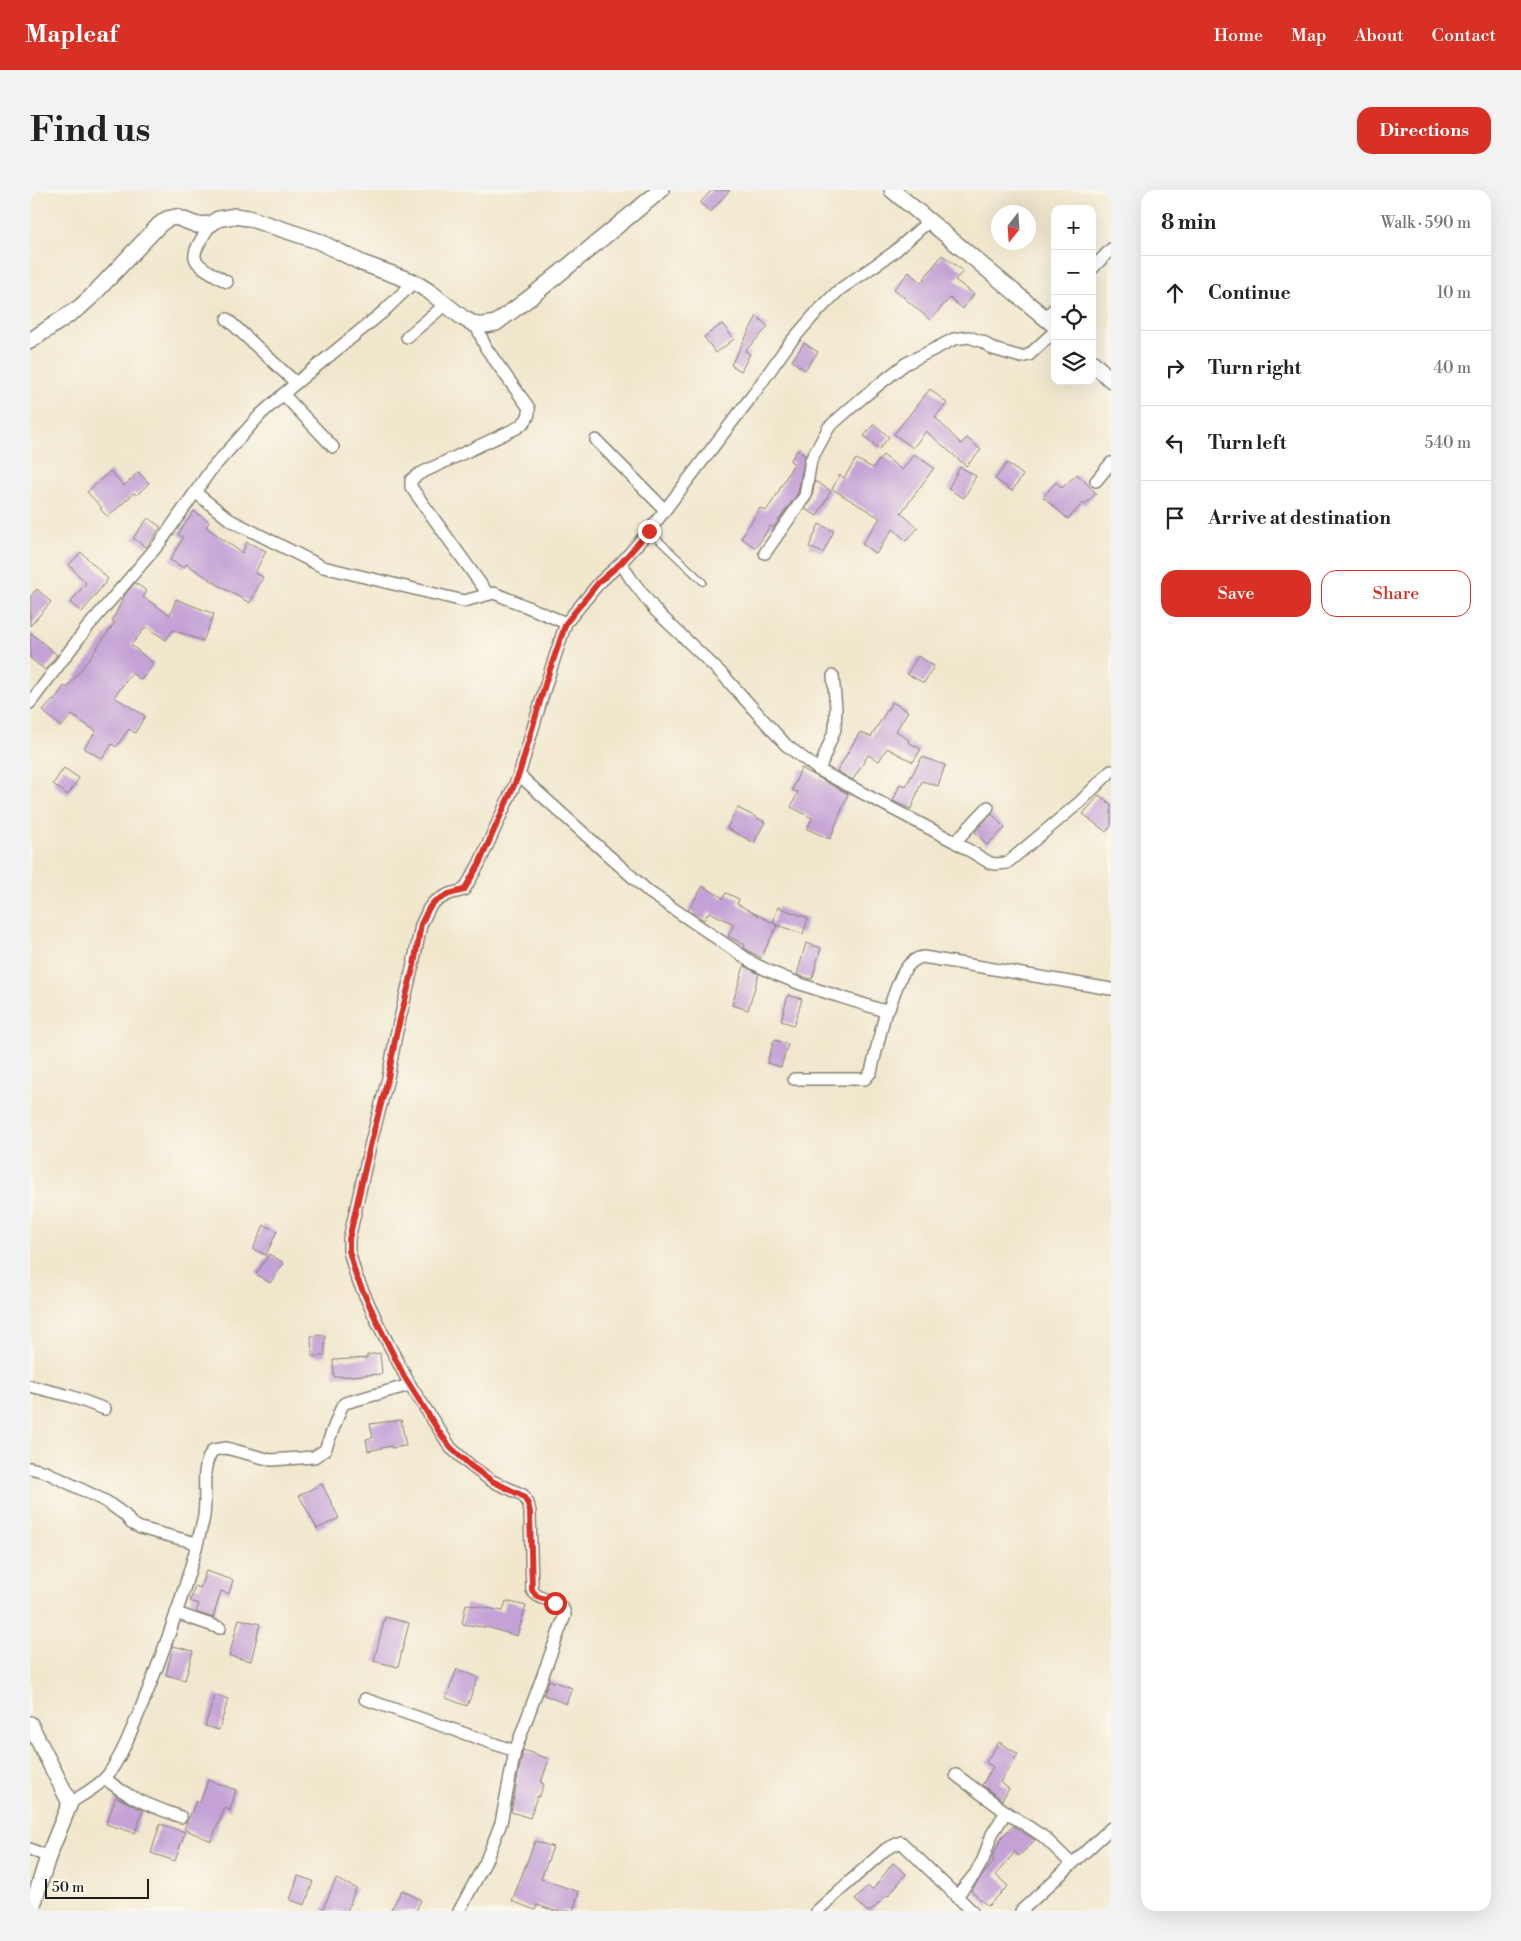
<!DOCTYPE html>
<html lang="en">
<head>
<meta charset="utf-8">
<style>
  body { margin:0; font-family:"Libre Bodoni",serif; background:#f2f2f2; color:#222 }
  .controls { position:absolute; right:15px; top:15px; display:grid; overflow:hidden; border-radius:10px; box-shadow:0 5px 20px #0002 }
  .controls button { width:45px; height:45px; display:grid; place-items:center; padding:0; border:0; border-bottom:1px solid #e0e0e0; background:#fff; color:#222; font:25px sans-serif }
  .compass { position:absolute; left:961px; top:15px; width:45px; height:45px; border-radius:50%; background:#fff; box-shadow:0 5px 20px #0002; rotate:197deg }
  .scale { position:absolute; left:15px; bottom:12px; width:104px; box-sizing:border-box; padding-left:5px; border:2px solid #1c1c1c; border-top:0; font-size:14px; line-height:18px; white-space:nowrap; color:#1c1c1c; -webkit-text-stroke:4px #fbf7ec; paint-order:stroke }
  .stop { position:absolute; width:15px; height:15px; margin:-11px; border:4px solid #d93025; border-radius:50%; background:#fff }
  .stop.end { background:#d93025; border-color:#fff; box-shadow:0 1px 5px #0008 }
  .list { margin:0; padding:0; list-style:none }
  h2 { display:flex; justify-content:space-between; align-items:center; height:65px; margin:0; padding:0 20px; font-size:21px }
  h2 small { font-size:16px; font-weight:400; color:#767676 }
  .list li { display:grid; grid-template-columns:32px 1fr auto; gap:15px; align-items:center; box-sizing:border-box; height:75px; padding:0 20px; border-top:1px solid #e0e0e0 }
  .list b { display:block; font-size:19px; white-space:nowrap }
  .list em { font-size:16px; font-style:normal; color:#767676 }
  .actions { display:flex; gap:10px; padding:15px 20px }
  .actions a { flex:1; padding:11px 0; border:1px solid #d93025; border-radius:15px; text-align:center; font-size:18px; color:#d93025 }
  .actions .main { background:#d93025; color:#fff }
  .icon { flex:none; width:28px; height:28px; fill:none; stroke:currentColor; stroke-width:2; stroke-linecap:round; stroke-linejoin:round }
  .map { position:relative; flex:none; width:1081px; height:1721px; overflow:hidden; border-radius:15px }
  header { display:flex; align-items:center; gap:30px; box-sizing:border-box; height:70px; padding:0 25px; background:#d93025; color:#fff }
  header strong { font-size:24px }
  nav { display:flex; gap:28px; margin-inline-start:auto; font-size:18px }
  .intro { display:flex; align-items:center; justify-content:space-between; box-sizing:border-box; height:120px; padding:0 30px }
  h1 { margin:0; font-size:35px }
  .button { padding:12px 22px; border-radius:15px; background:#d93025; color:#fff; font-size:18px; font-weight:700 }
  main { display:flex; gap:30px; padding:0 30px }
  aside { flex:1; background:#fff; border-radius:15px; box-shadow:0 5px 20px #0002 }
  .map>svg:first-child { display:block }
  .building { fill:#c4a1d6 }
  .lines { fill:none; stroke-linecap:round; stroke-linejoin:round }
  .service-casing { stroke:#868274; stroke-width:8 }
  .minor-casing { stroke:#868274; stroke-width:14 }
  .tertiary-casing { stroke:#868274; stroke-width:18 }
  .service { stroke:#fff; stroke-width:5.5 }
  .minor { stroke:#fff; stroke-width:11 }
  .tertiary { stroke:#fff; stroke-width:15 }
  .route { stroke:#d93025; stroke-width:6 }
</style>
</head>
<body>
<header>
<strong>Mapleaf</strong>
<nav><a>Home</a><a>Map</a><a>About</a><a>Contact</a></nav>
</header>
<div class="intro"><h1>Find us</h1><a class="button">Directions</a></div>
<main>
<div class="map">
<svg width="1081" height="1721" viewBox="0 0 1081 1721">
  <rect width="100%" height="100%" fill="#fbf7ec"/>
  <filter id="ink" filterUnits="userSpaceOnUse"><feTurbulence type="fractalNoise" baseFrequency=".02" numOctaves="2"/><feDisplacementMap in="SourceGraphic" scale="10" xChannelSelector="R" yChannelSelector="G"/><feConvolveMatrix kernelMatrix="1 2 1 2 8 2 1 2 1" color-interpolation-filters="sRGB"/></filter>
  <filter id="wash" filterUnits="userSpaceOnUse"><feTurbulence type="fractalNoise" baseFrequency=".0096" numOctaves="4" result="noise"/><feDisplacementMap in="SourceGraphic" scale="20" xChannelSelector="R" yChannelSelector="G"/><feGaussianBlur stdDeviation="1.12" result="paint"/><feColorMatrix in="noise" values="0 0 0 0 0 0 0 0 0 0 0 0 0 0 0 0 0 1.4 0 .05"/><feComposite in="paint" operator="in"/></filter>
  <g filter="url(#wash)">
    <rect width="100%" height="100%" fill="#f1e7cd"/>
    <g id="blocks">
      <g class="building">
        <polygon points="682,0 700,0 680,22 670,13"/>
        <polygon points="912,65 933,81 925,90 944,104 933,119 920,108 900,130 864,99 879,82 891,93"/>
        <polygon points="727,126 738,137 715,161 720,164 711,181 701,175"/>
        <polygon points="692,134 704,149 686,163 674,147"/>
        <polygon points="774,153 788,162 775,180 762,171"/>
        <polygon points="900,199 917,213 905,227 931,254 937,248 951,260 936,276 896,241 883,258 864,244"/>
        <polygon points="844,234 859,247 849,259 834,246"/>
        <polygon points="767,260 775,265 768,303 743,338 740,336 726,358 711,348 730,318 736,321 746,306 764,273 760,271"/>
        <polygon points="884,264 904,278 871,323 888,338 876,351 863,339 846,364 832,354 850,328 802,299 810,285 814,288 826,269 843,278 853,265 872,280"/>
        <polygon points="977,273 993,285 982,301 965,289"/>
        <polygon points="930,277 946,286 934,308 918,299"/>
        <polygon points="80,281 94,296 108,282 119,293 107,305 104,303 78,327 70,319 72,318 57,302"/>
        <polygon points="1047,284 1066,303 1055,315 1053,313 1038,329 1013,307 1026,292 1032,298"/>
        <polygon points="785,291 801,301 787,326 775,319 782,308"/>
        <polygon points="164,321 179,332 176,337 212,363 217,352 236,361 225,383 233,387 220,413 193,398 156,374 154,378 140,370 153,348 148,344"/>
        <polygon points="118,328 131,337 116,357 103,348"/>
        <polygon points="789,334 804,341 793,363 779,357"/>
        <polygon points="51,362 78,389 52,422 40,413 56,393 39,375"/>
        <polygon points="105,393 117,401 113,407 140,425 146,409 184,424 173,451 143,440 136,450 116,437 101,455 124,474 111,490 102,483 84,507 115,526 105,543 99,539 86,557 82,554 72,569 54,558 66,541 42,525 31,537 13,521 23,510 24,511 34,496 37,498 64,462 85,432 82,431 95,405"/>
        <polygon points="7,399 21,412 0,436 0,407"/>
        <polygon points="0,442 27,465 15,480 0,468"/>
        <polygon points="888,466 904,476 894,493 877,484"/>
        <polygon points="862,512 878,521 866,541 879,550 878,552 891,559 883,572 857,558 849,571 838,565 823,590 807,581 830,542 841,547"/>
        <polygon points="892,567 915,575 908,596 892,591 881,619 863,611 870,594 876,596"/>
        <polygon points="34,578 49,588 38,605 23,594"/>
        <polygon points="771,578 818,604 800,649 777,639 782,628 761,617 768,602 762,600"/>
        <polygon points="1069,605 1081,614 1081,636 1076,642 1053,624"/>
        <polygon points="708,618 735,632 724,653 697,638"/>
        <polygon points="962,624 975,638 957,655 945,642"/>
        <polygon points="673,696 693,708 696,703 709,709 707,714 743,733 748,717 778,728 773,744 744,734 747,735 731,768 714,758 715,755 698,746 704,734 679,722 674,730 658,720"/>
        <polygon points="776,753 791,758 782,789 767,785"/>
        <polygon points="714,776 729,784 718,820 702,815"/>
        <polygon points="758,805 772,809 764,835 751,831"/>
        <polygon points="744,850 758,854 751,877 737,873"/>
        <polygon points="234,1035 247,1041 236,1065 223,1059"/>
        <polygon points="239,1064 254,1073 240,1093 226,1084"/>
        <polygon points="295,1145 295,1166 282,1166 281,1146"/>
        <polygon points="350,1163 352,1184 304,1187 303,1170 337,1168 337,1165"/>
        <polygon points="371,1230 376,1256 361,1258 361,1256 338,1261 336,1249 343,1248 340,1234"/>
        <polygon points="292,1294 309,1328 287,1339 269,1305"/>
        <polygon points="176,1381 203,1390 199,1404 191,1401 183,1428 166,1422 169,1414 160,1411 165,1396 170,1398"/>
        <polygon points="476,1411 496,1416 487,1446 460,1438 432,1434 436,1414 473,1421"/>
        <polygon points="355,1427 379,1433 368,1477 344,1471"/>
        <polygon points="209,1429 230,1434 221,1471 199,1466"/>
        <polygon points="143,1456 163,1461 155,1490 136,1485"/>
        <polygon points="427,1479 448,1487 437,1516 416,1508"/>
        <polygon points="519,1490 542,1498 536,1514 514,1505"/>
        <polygon points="185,1505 198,1509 189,1540 175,1536"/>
        <polygon points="969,1552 988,1564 970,1592 979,1599 972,1610 952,1595 963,1577 956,1572"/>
        <polygon points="493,1560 519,1569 511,1593 514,1594 509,1607 507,1606 500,1628 481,1622"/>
        <polygon points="178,1590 206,1600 200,1620 195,1618 181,1651 154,1639 166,1611 170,1613"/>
        <polygon points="86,1607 113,1620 105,1643 76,1634"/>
        <polygon points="130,1634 155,1642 145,1671 121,1663"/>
        <polygon points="983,1636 1005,1650 989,1666 985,1662 967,1683 966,1685 978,1696 958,1716 941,1701 964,1670 962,1668 971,1648"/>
        <polygon points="505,1651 523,1657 511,1689 549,1702 543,1721 525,1721 507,1715 505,1720 482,1711"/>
        <polygon points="863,1673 876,1684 858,1706 857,1705 841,1721 837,1721 825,1710 838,1696 842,1700"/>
        <polygon points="268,1686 283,1691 275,1715 260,1710"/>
        <polygon points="306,1689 326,1698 317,1721 292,1721"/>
        <polygon points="372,1700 391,1710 386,1721 360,1721"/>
      </g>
    </g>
  </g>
  <g filter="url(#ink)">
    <use href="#blocks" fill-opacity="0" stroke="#868274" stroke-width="1"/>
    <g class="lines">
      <defs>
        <polyline id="service" points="619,341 673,392"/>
        <g id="minor">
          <path d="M181 34C156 72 159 70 197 92"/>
          <polyline points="1062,79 1081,59"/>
          <polyline points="1016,127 1025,118"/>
          <polyline points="197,129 266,193"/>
          <path d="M446 135 456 158 499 218C500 228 495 232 487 238L389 284 381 290V297L458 404"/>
          <polyline points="377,147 416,114"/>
          <polyline points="253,204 303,257"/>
          <polyline points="566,250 635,320"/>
          <polyline points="1066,291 1081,273"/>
          <polyline points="166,303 200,330 293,377 434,411 464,403 536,433"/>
          <polyline points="735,363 775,306 781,270 799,237 832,208 875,174 924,149 939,147 953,152 963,159 991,167 999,165 1025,141"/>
          <polyline points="591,373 601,389 626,421 693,485 756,555 789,580 925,652 960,673 966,674 977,673 1050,612 1081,581"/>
          <polyline points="0,513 56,439 129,354 180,281 231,224 266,193 353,122 384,92"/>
          <polyline points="789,580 805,539 806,518 803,486"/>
          <path d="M489 585 619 702 723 773C763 795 808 805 851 820L859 818C866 801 872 770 893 767L1081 799"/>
          <polyline points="925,652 958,617"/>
          <polyline points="764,889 835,889 841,882 856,820"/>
          <path d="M380 1195 421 1258 441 1276 462 1291 493 1305 498 1313 500 1322 502 1400C509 1413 533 1408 535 1425L485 1561 471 1633 455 1673 429 1721"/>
          <polyline points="0,1196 40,1206 75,1219"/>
          <polyline points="0,1278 16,1282 77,1312 95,1325 101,1333 110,1338 166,1353"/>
          <polyline points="146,1423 190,1438"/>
          <polyline points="335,1509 485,1561"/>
          <polyline points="926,1585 976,1622 1014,1647 1042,1674"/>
          <path d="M75 1588C97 1608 124 1617 151 1627"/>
          <path d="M40 1613C52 1605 68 1597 77 1586 92 1566 101 1541 111 1518 135 1459 158 1393 173 1331 179 1308 168 1280 183 1260L196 1258 241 1270 284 1267 295 1260 312 1216 315 1213 380 1195 349 1136 326 1086 319 1061V1049L341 952 358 888 366 845 383 775 391 735 399 718 404 712 419 704 434 700 449 674 489 585 517 491 536 433 569 393 591 373 619 341 725 202 758 155 785 124 809 100 863 63 899 31"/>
          <polyline points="0,1659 18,1667"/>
          <polyline points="926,1707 945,1684 953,1670 962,1644 976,1622"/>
          <polyline points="787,1721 856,1659 871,1652 942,1721"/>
          <polyline points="991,1721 1081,1638"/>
        </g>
        <g id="tertiary">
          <polyline points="862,0 1025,136"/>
          <polyline points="0,151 50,117 61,107 129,35 137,29 146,27 167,35 181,34 188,29 204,26 218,28 288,51 332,73 384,92 400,102 433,128 446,135 454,135 466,133 502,106 631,0"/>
          <polyline points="1062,172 1081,190"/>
          <polyline points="0,1534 40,1613 18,1667 1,1721"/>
        </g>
      </defs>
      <use href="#service" class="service-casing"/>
      <use href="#minor" class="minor-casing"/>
      <use href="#tertiary" class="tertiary-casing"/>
      <use href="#service" class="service"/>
      <use href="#minor" class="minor"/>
      <use href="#tertiary" class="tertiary"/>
    </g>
  </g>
  <g class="lines" filter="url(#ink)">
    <polyline class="route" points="525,1413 507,1406 502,1400 500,1322 498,1314 493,1306 462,1291 441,1276 421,1258 410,1243 374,1186 349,1136 326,1086 319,1061 319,1049 341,952 358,888 366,845 384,775 391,734 399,718 404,712 419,704 434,700 449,674 489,584 516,491 536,433 568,393 591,373 619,341"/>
  </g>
</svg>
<div class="controls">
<button>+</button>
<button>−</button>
<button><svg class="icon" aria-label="locate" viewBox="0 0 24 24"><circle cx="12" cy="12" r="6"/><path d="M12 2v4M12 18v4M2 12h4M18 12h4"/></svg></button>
<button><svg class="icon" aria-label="layers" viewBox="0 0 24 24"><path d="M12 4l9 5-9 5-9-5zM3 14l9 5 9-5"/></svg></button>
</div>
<svg class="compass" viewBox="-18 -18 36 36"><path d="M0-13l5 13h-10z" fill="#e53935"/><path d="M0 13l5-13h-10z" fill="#767676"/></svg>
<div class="scale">50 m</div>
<div class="stop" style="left:525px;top:1413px"></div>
<div class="stop end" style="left:619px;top:341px"></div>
</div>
<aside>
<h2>8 min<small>Walk · 590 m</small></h2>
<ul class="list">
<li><svg class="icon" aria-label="ahead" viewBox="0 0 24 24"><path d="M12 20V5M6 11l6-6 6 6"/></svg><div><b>Continue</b></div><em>10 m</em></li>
<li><svg class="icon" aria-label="right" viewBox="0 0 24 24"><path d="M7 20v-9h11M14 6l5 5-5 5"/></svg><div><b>Turn right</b></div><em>40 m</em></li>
<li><svg class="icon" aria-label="left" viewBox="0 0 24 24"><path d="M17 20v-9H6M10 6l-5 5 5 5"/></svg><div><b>Turn left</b></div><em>540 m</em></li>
<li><svg class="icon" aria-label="arrive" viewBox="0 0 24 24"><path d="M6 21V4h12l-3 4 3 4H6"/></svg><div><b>Arrive at destination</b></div></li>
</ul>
<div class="actions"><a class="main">Save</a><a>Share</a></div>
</aside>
</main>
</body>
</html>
